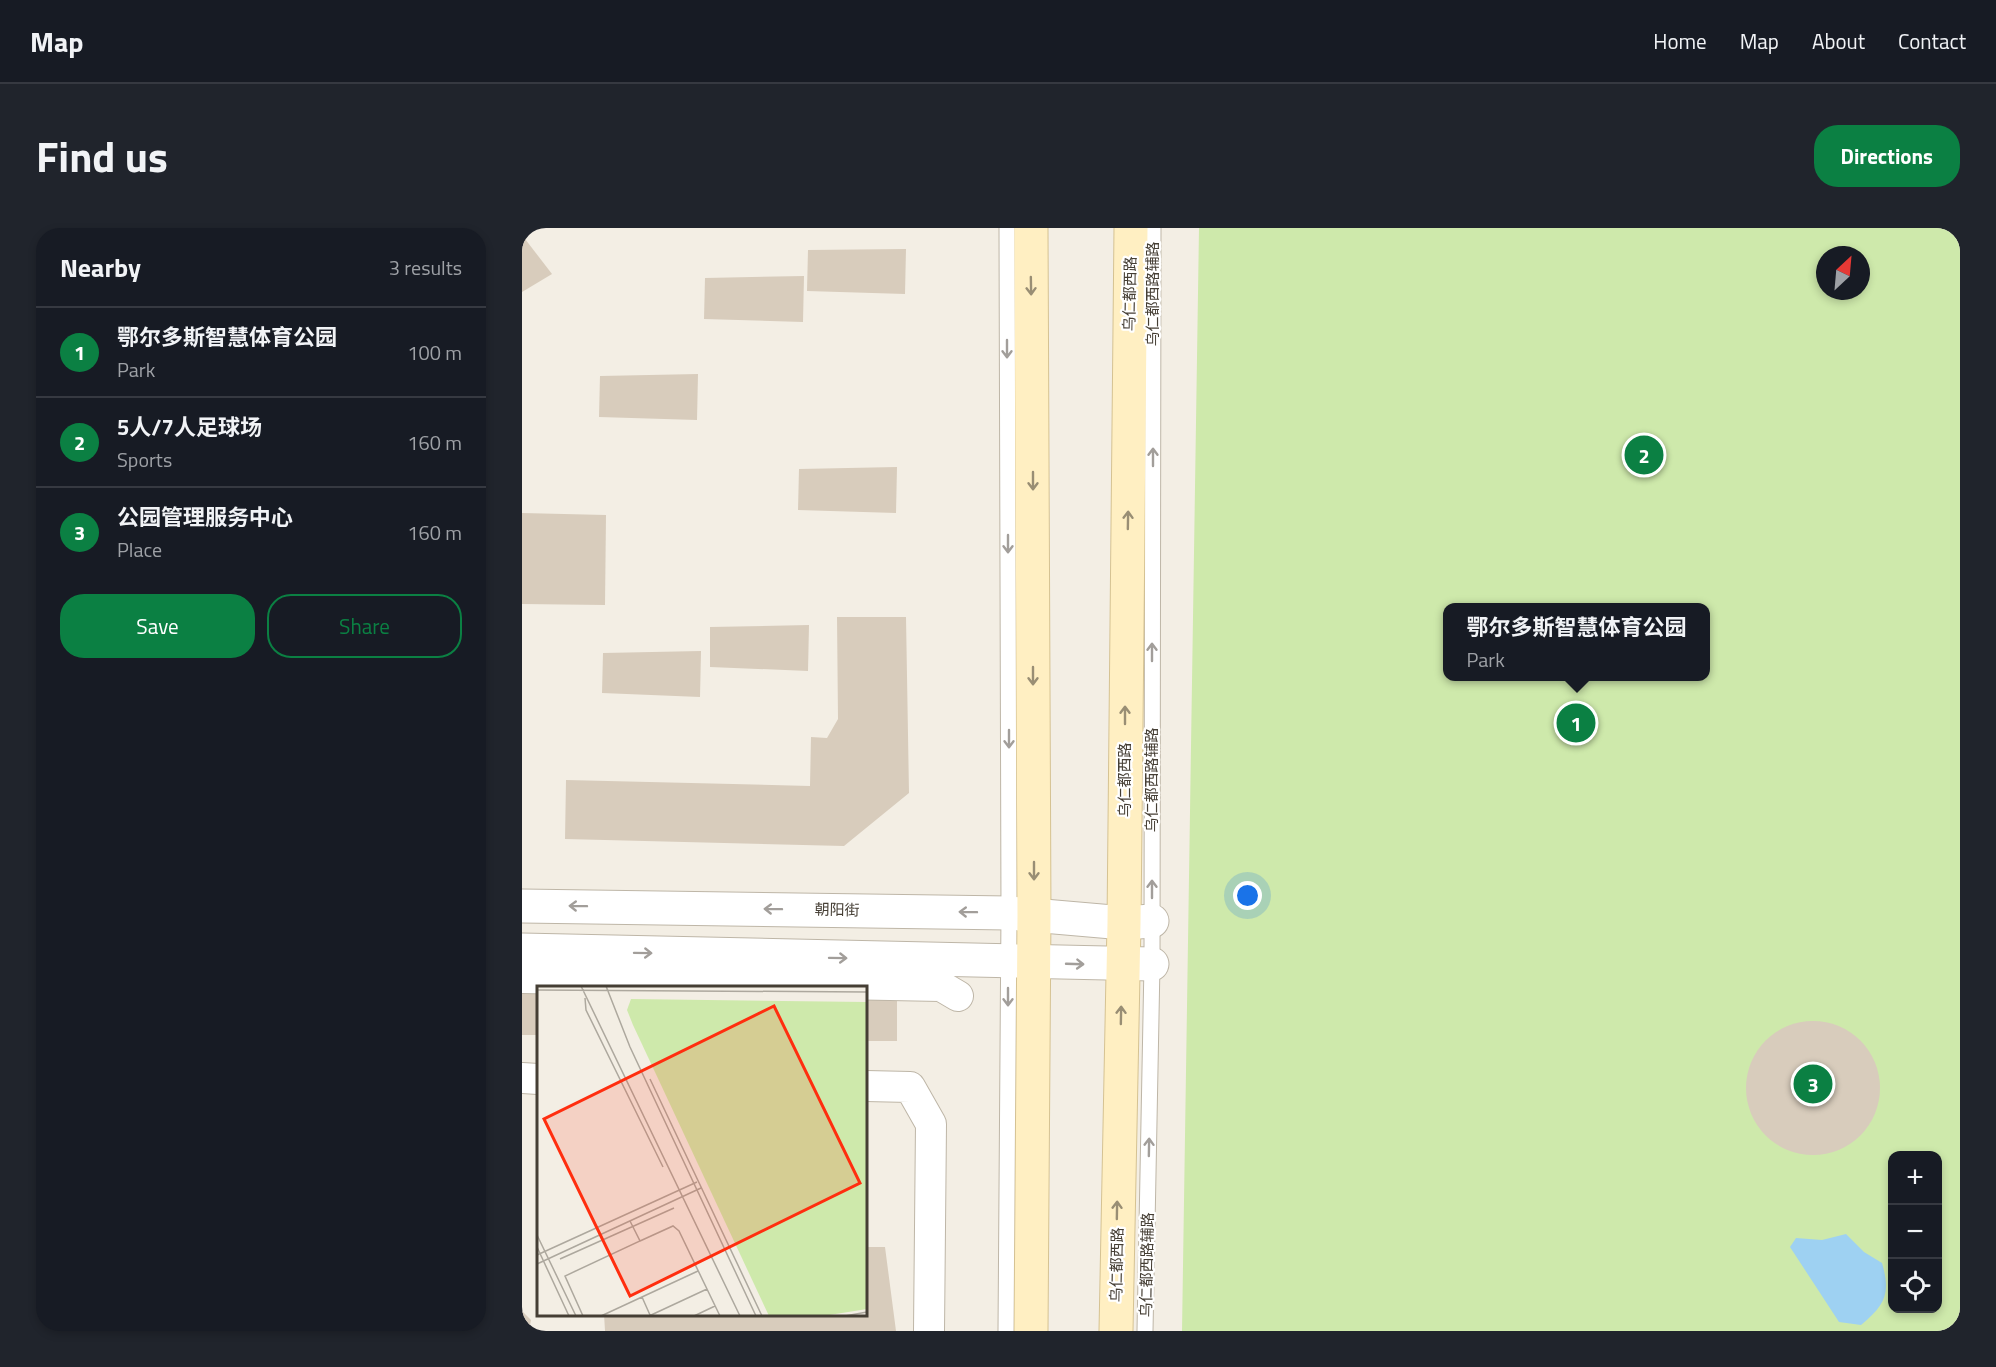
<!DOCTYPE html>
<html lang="en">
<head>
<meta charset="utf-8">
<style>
  body { margin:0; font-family:"Titillium Web","Noto Sans SC",sans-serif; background:#20242c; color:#f1f3f6 }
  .controls { position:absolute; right:18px; bottom:18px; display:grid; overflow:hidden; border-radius:12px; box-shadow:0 3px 9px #0003 }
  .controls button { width:54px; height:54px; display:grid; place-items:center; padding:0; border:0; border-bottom:2px solid #363941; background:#171b24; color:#f1f3f6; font:30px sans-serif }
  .compass { position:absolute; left:1294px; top:18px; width:54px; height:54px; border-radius:50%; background:#171b24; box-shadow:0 3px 9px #0003; rotate:26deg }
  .you { position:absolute; left:726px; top:668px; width:21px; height:21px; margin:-15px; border:4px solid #fff; border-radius:50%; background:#1a73e8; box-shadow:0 0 0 9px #1a73e833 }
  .badge { display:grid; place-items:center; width:39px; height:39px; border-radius:50%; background:#0b8043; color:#fff; font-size:20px; font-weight:700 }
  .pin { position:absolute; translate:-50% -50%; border:3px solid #fff; box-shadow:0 2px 6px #0006 }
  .popup { position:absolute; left:921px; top:375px; width:267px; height:78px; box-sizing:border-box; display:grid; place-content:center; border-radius:12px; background:#171b24; filter:drop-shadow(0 2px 4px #0005); font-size:20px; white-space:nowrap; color:#9ea1a6 }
  .popup b { font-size:22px; color:#f1f3f6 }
  .popup::after { content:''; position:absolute; left:50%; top:100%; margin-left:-12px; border:12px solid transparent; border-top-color:#171b24 }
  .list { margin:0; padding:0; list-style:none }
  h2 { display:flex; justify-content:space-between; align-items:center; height:78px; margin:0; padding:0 24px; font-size:26px }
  h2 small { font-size:20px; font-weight:400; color:#9ea1a6 }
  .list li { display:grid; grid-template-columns:39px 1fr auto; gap:18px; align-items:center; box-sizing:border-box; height:90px; padding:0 24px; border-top:2px solid #363941 }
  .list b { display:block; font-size:22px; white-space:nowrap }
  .list p { margin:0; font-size:20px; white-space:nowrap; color:#9ea1a6 }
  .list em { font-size:20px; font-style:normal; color:#9ea1a6 }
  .actions { display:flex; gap:12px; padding:18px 24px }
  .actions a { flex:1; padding:14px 0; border:2px solid #0b8043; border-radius:24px; text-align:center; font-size:21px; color:#0b8043 }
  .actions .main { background:#0b8043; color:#fff }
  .icon { flex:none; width:33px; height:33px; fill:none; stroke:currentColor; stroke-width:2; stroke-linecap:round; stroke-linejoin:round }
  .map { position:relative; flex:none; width:1438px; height:1103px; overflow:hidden; border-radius:24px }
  header { display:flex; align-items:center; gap:36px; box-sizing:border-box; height:84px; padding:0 30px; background:#171b24; border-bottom:2px solid #363941 }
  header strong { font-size:28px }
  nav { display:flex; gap:33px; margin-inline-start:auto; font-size:21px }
  .intro { display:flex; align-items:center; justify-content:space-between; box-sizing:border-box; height:144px; padding:0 36px }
  h1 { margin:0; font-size:42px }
  .button { padding:15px 27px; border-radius:24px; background:#0b8043; color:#fff; font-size:21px; font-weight:700 }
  main { display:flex; gap:36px; padding:0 36px }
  aside { flex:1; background:#171b24; border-radius:24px; box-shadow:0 3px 9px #0003 }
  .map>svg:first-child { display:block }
  .green { fill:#cee9ab; fill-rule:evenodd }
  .water { fill:#9ed1f2 }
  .building { fill:#d8ccbc }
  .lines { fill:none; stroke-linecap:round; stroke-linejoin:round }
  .service-casing { stroke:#beb6a7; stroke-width:17 }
  .minor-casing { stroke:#beb6a7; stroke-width:32 }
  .tertiary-casing { stroke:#beb6a7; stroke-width:35 }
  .secondary-casing { stroke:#d5c292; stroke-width:35 }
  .service { stroke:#fff; stroke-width:15 }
  .minor { stroke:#fff; stroke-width:30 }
  .tertiary { stroke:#fff; stroke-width:33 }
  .secondary { stroke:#ffefc2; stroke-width:33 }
  .oneway { stroke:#998e74 }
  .oneway2 { stroke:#a29e9a }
  .labels { text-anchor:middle; stroke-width:4.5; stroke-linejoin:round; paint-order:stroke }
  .street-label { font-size:15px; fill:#453e34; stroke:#fff }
  .inset-road { fill:none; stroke:#ada89e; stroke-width:1.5 }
  .view { fill:#ff2e0f; fill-opacity:0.15; stroke:#ff2e0f; stroke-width:3 }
  .inset-edge { fill:none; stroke:#453e34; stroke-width:3 }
</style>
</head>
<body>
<header>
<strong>Map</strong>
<nav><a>Home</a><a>Map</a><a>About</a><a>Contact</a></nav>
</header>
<div class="intro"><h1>Find us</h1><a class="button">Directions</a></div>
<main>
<aside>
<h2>Nearby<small>3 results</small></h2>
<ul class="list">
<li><span class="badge">1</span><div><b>鄂尔多斯智慧体育公园</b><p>Park</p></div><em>100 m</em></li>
<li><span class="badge">2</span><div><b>5人/7人足球场</b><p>Sports</p></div><em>160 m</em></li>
<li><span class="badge">3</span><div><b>公园管理服务中心</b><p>Place</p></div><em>160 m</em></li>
</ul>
<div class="actions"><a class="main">Save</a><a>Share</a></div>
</aside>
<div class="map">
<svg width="1438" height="1103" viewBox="0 0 1438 1103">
  <rect width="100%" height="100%" fill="#f3eee4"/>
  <path class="green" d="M677 0H1438V1103H660ZM1303 27H1339V63H1303ZM925 380H1183V448H925ZM1370 928H1416V1080H1370Z"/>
  <path class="water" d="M1324 1006 1342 1024 1360 1035C1369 1066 1363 1077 1339 1097L1317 1094 1268 1019 1274 1010 1300 1012Z"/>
  <g class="building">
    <polygon points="0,7 30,46 0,64"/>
    <polygon points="384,21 383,66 285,63 286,22"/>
    <polygon points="282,48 281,94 182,91 183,50"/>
    <polygon points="176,146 175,192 77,189 78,148"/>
    <polygon points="375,239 374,285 276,282 277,241"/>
    <polygon points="0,285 84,287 83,377 0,376"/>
    <polygon points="315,389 384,389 387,565 322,618 43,611 44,552 288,558 289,509 305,510 316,491"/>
    <polygon points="287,397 286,443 188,439 188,399"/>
    <polygon points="179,423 178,469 80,465 81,425"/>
    <rect x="0" y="764" width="16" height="43"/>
    <rect x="344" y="768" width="31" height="45"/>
    <circle cx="1291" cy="860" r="67"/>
    <polygon points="344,1019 363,1019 374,1103 83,1103 82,1086 344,1086"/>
    <polygon points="0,1083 9,1092 7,1103 0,1103"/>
  </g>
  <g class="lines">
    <defs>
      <g id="service">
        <polyline points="484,1103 487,685 485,0"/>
        <polyline points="623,1103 630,736 631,0"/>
      </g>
      <g id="minor">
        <polyline points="0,750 419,758 436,768"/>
        <polyline points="0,850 16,851"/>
        <polyline points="344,858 388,859 409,896 407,1103"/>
      </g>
      <g id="tertiary">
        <polyline points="0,678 487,685 602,695 630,693"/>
        <polyline points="0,722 630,736"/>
      </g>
      <g id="secondary">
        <polyline points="509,0 512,686 509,1103"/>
        <polyline points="594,1103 602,695 609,0"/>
      </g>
    </defs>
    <use href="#service" class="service-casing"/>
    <use href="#minor" class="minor-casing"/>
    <use href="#tertiary" class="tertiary-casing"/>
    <use href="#secondary" class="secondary-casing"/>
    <use href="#service" class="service"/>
    <use href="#minor" class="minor"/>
    <use href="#tertiary" class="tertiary"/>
    <use href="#secondary" class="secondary"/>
  </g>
  <defs><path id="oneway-shaft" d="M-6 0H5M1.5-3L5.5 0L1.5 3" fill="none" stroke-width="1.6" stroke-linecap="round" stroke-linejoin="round" transform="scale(1.5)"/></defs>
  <g class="oneway">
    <use href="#oneway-shaft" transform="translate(509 58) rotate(89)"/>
    <use href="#oneway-shaft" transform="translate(511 253) rotate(90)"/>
    <use href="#oneway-shaft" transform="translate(606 292) rotate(-89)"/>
    <use href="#oneway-shaft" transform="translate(511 448) rotate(90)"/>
    <use href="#oneway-shaft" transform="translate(603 487) rotate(-90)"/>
    <use href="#oneway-shaft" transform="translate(512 643) rotate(90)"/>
    <use href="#oneway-shaft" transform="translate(599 787) rotate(-89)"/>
    <use href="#oneway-shaft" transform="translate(595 982) rotate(-89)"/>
  </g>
  <g class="oneway2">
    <use href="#oneway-shaft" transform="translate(485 121) rotate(90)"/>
    <use href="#oneway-shaft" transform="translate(631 229) rotate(-90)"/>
    <use href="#oneway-shaft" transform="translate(486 316) rotate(90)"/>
    <use href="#oneway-shaft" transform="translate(630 424) rotate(-90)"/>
    <use href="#oneway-shaft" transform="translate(487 511) rotate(90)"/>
    <use href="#oneway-shaft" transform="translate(630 661) rotate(-90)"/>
    <use href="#oneway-shaft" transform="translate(56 678) rotate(-179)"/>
    <use href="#oneway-shaft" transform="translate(251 681) rotate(-179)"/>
    <use href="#oneway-shaft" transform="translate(446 684) rotate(-179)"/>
    <use href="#oneway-shaft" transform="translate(121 725) rotate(1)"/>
    <use href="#oneway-shaft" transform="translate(316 730) rotate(1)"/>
    <use href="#oneway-shaft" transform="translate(553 736) rotate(2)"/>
    <use href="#oneway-shaft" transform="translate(486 769) rotate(90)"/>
    <use href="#oneway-shaft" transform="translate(627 919) rotate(-89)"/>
  </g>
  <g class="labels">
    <g class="street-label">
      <text transform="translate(608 66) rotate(-89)" y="5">乌仁都西路</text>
      <text transform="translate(631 66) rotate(-90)" y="5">乌仁都西路辅路</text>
      <text transform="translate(603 552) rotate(-90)" y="5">乌仁都西路</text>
      <text transform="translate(630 552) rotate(-90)" y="5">乌仁都西路辅路</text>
      <text transform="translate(315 682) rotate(1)" y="5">朝阳街</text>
      <text transform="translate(595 1037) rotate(-89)" y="5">乌仁都西路</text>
      <text transform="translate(625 1037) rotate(-89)" y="5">乌仁都西路辅路</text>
    </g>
  </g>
  <g transform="translate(15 758)">
    <rect width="330" height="330" fill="#f3eee4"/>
    <path d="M94 13 330 16V323L286 330H232L96 39 90 24Z" fill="#cee9ab"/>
    <path class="inset-road" d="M44 0 203 330M69 0 93 61 219 330M0 4 330 6M48 12 49 24 126 181M113 93 225 330M0 249 39 330M103 255 136 240 142 245 183 330M0 261 32 330M0 269 160 196M23 273 137 222M0 278 164 202M105 311 113 329M46 330 28 290 103 255 93 235M64 330 161 285M112 330 170 303M157 330 178 320M308 330 330 326"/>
    <path class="view" d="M237 20 323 197 93 310 7 133Z"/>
    <rect width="330" height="330" class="inset-edge"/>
  </g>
</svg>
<div class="controls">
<button>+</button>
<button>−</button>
<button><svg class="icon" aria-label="locate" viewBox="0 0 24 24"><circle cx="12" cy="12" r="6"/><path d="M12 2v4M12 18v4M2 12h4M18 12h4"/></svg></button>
</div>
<svg class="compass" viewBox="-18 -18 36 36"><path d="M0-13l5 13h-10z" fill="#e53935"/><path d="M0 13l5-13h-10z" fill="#9ea1a6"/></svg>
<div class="you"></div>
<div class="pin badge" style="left:1054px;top:495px">1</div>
<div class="popup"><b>鄂尔多斯智慧体育公园</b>Park</div>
<div class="pin badge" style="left:1122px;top:227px">2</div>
<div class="pin badge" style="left:1291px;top:856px">3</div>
</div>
</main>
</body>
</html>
